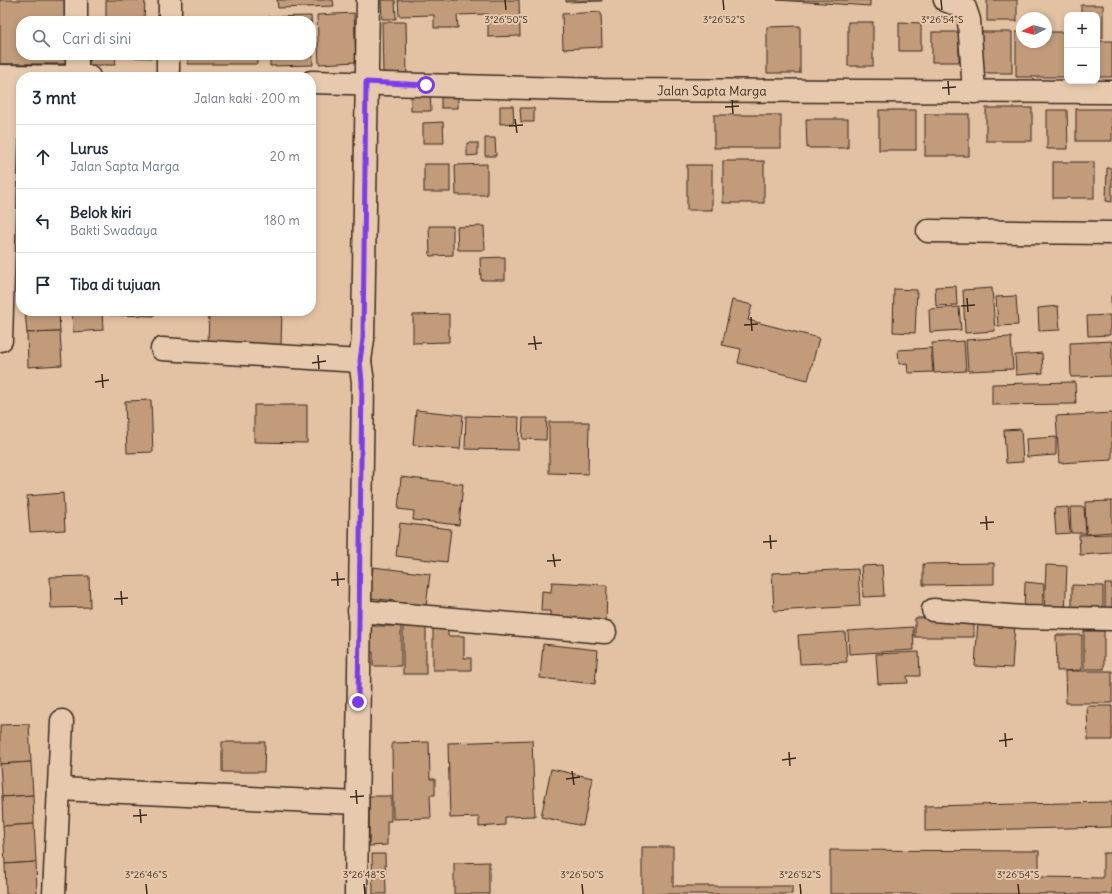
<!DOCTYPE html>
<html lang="id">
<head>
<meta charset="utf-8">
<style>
  body { margin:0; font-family:Delius,sans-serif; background:#f6f6f7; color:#1f2937 }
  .controls { position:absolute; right:12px; top:12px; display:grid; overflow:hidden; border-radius:8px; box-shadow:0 2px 6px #0003 }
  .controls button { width:36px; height:36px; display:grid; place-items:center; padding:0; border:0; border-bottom:1px solid #e0e1e3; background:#fff; color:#1f2937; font:20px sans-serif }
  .compass { position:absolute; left:1016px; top:12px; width:36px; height:36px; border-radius:50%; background:#fff; box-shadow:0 2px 6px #0003; rotate:265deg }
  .stop { position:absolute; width:12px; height:12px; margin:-9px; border:3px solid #7c3aed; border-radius:50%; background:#fff }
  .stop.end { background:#7c3aed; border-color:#fff; box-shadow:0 1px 4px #0008 }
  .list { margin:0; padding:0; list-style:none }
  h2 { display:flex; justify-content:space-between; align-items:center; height:52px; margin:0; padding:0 16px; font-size:17px }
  h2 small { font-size:13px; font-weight:400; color:#747a83 }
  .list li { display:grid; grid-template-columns:26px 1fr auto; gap:12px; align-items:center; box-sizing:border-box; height:64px; padding:0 16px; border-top:1px solid #e0e1e3 }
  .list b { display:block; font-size:15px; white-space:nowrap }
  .list p { margin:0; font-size:13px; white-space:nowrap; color:#747a83 }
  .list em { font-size:13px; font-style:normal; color:#747a83 }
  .icon { flex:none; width:22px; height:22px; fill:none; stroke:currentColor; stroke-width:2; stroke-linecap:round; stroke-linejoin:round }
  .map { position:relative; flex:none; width:1112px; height:894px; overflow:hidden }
  .search { position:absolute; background:#fff; box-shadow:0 2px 6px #0003; left:16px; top:16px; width:300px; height:44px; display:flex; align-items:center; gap:10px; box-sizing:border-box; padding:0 14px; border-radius:16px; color:#747a83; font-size:15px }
  .panel { position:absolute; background:#fff; box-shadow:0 2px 6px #0003; left:16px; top:72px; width:300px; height:244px; border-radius:16px }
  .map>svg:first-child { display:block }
  .building { fill:#c19b7a; stroke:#3b2a1e }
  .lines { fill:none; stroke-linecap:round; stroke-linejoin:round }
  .minor-casing { stroke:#3b2a1e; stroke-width:25 }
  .minor { stroke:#e7caae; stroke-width:22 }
  .route { stroke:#7c3aed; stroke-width:5 }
  .ticks { fill:none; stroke:#3b2a1e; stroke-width:1.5 }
  .labels { text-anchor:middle; stroke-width:4; stroke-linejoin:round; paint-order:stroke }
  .street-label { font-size:13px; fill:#3b2a1e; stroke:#e7caae }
  .ticks-label { font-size:10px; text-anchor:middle; fill:#3b2a1e; stroke:#e7caae; stroke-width:4; stroke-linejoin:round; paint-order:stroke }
</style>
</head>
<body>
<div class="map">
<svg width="1112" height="894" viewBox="0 0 1112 894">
  <rect width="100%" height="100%" fill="#e3c2a4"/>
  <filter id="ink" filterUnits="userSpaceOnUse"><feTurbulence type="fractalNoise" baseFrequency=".025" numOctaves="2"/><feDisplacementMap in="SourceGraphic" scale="8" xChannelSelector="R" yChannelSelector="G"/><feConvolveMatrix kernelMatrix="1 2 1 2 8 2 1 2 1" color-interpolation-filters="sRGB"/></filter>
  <g filter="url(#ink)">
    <g class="building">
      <polygon points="0,0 68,0 68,21 21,21 21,55 69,55 69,64 0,64"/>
      <polygon points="106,0 145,0 144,20 106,19"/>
      <polygon points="277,0 333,0 334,6 278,8"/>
      <polygon points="381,0 395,0 396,19 382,19"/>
      <polygon points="398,0 519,0 520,36 488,37 488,14 457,15 458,28 434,28 434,15 399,16"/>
      <polygon points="566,0 602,0 602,1 566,2"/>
      <polygon points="777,0 870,0 870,6"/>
      <rect x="987" y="0" width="30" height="21"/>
      <polygon points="1081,5 1103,5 1103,38 1097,38 1097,15 1081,15"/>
      <polygon points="601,12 602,47 563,49 562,14"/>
      <polygon points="354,13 356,62 319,64 317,15"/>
      <polygon points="311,16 313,65 270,66 270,55 311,55 311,21 268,21 268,17"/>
      <polygon points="382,22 406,22 407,77 383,77"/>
      <rect x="848" y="22" width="25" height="44"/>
      <polygon points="899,22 921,23 921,51 899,51"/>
      <polygon points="800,26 800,73 767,73 767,27"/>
      <rect x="932" y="32" width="27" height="30"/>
      <rect x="976" y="32" width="36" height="41"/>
      <polygon points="1016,32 1022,32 1022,42 1046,42 1046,32 1067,32 1067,77 1016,77"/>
      <rect x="1097" y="41" width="15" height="36"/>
      <polygon points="84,55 116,55 115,65 84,65"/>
      <polygon points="120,55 154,55 154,58 119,57"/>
      <rect x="188" y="55" width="69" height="9"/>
      <polygon points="430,92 431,111 411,111 411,93"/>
      <rect x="441" y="94" width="17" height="14"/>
      <polygon points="500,106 513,106 514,123 500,124"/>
      <polygon points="520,108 534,108 534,122 521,122"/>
      <rect x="986" y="108" width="46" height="33"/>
      <rect x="1076" y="109" width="36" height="32"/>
      <rect x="879" y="110" width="37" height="40"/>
      <polygon points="1047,110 1067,110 1068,149 1047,149"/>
      <rect x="925" y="114" width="44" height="42"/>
      <rect x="714" y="115" width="67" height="33"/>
      <polygon points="806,119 848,119 848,148 807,148"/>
      <polygon points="443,122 444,143 423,143 423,123"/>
      <rect x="20" y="125" width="1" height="26"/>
      <polygon points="485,138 495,138 496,156 485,156"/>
      <polygon points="467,143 478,143 478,155 467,156"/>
      <rect x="723" y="161" width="41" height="42"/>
      <rect x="1053" y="162" width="41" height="36"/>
      <rect x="424" y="164" width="26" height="28"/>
      <polygon points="487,164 487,195 456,195 455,165"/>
      <rect x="687" y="165" width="25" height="45"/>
      <polygon points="1107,168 1112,168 1112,202 1106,201"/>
      <polygon points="19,200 21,200 21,231"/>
      <polygon points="429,226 453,226 453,255 430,256"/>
      <polygon points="484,226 485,250 458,250 457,227"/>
      <polygon points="505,257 505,280 481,280 480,258"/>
      <polygon points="956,286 957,305 936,306 935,287"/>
      <polygon points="992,288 995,331 965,333 963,290"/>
      <polygon points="894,289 917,290 915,333 893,332"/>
      <polygon points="1016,296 1018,325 998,326 996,297"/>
      <polygon points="1111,296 1112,296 1112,331"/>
      <polygon points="732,300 752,305 748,320 819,338 808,380 738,363 741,349 722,345"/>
      <polygon points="1058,306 1060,330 1039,331 1038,308"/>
      <polygon points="959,307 961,330 930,332 929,309"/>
      <polygon points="25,311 59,311 60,332 27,333"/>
      <polygon points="72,311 102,311 103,330 73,332"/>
      <polygon points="110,311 154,311 154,316 110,315"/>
      <polygon points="209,311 282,311 281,347 208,344"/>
      <polygon points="449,314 449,342 413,343 413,315"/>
      <polygon points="1110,315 1110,335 1088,336 1087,316"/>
      <polygon points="60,332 62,365 28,367 27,333"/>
      <polygon points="1011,337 1013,369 968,371 966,340"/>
      <polygon points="964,341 966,371 934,373 932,343"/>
      <polygon points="1112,341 1112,376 1071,377 1070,343"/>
      <polygon points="931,348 933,372 908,373 907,363 899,364 898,350"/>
      <polygon points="1042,353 1043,373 1016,375 1015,355"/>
      <polygon points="1075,382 1076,404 992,405 992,384"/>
      <polygon points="151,400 153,452 127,453 125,401"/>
      <polygon points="254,405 307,405 307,443 254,442"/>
      <polygon points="416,410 463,415 460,449 413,445"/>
      <polygon points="1112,413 1112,460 1059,463 1056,416"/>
      <polygon points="466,416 519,417 518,450 465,449"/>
      <polygon points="523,418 547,418 546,440 522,439"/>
      <polygon points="549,422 589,422 588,474 549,473"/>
      <polygon points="1021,429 1023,462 1006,463 1004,430"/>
      <polygon points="1056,437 1056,455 1027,457 1026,439"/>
      <polygon points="401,477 463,484 459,525 413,520 414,511 398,509"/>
      <polygon points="63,493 65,530 30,532 27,496"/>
      <polygon points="1112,501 1112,532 1086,534 1085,502"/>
      <polygon points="1068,507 1070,533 1056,534 1054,508"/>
      <polygon points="1070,507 1084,507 1086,533 1071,533"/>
      <polygon points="400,523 451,529 447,562 396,556"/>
      <polygon points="1112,534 1112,553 1080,555 1079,535"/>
      <polygon points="994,563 994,584 923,585 923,564"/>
      <polygon points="882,565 884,596 863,597 861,566"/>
      <polygon points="1046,565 1067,566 1065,615 1044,614"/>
      <polygon points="373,567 430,574 425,615 394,612 395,601 370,598"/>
      <polygon points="858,569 860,606 774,611 772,573"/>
      <polygon points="89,576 90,607 51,608 50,577"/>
      <polygon points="552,582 607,585 606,627 550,624 550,611 541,611 542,591 551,592"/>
      <polygon points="1025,582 1044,584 1042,614 1024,614"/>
      <rect x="1105" y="584" width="7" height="27"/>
      <polygon points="1072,585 1103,586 1103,611 1072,611"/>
      <polygon points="974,617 974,637 915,637 915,618"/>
      <polygon points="978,620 1015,623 1012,668 975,666"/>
      <polygon points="366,626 401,626 401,666 373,666 373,652 366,652"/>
      <rect x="403" y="626" width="23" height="48"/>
      <polygon points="913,627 914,650 849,654 848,631"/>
      <polygon points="433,628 448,628 448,636 464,636 464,658 471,658 471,670 433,670"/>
      <rect x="1084" y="631" width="20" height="38"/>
      <polygon points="845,632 847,662 800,664 798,635"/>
      <polygon points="1056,635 1082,635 1082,670 1057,671"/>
      <polygon points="543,644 598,650 595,684 540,678"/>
      <polygon points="919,652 920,676 907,676 908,683 878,684 876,654"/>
      <polygon points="1065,671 1112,671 1112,703 1066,703"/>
      <polygon points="1087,706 1112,706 1112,740 1088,740"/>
      <polygon points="29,724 31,762 0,764 0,725"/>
      <polygon points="532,740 535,816 505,817 505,825 479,827 479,817 450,818 448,743"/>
      <polygon points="222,742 265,742 264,772 222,772"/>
      <polygon points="429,742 430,779 435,779 435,795 430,795 431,818 393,819 392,743"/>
      <polygon points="31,762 33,795 2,797 0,764"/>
      <polygon points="551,769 593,778 583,826 541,817"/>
      <polygon points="33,795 34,824 3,826 2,797"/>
      <polygon points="369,796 391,796 391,821 387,821 387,845 369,846"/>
      <polygon points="1112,802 1112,827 925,831 925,806"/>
      <polygon points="34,824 36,862 5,864 3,826"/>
      <polygon points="642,847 673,847 673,886 792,886 792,894 642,894"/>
      <polygon points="830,850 1039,851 1039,877 1103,878 1103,853 1112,853 1112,894 830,894"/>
      <polygon points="372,854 385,854 386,894 373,894"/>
      <polygon points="36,862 37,894 6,894 5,864"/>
      <polygon points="489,862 489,894 454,894 454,863"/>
    </g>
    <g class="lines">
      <defs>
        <g id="minor">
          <polyline points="76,0 76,21"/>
          <polyline points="945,0 965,8 969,20 974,92"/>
          <polyline points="170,21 170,0"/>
          <polyline points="77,55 77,77"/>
          <polyline points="0,76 89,77"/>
          <polyline points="168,77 168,55"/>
          <path id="s1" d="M311 82 602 90 1112 92"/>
          <polyline points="928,231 1112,233"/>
          <polyline points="1,340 9,77"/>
          <polyline points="162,349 360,361"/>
          <polyline points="933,610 1023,617 1112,619"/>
          <polyline points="359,611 605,632"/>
          <polyline points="59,789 357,803"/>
          <polyline points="54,894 62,721"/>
          <polyline points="356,894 363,382 360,361 363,339 368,0"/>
        </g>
      </defs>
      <use href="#minor" class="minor-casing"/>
      <use href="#minor" class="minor"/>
    </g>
  </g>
  <g class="lines" filter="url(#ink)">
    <polyline class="route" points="358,702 362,382 360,361 363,339 366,82 426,85"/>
  </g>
  <path class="ticks" d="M505 0 506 10M723 0 724 10M941 0 942 10M948 81 949 95M942 88 956 87M732 100 733 114M725 107 739 106M515 119 517 133M509 126 523 125M967 298 968 312M961 306 975 305M751 317 752 331M744 325 758 324M534 336 536 350M528 344 542 343M318 355 319 369M312 363 326 361M102 374 103 388M95 382 109 380M986 516 987 530M980 523 994 522M770 535 771 549M763 542 777 541M553 554 555 567M547 561 561 560M337 572 338 586M331 580 345 579M121 591 122 605M114 599 128 598M1005 733 1006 747M999 741 1013 739M789 752 790 766M782 760 796 758M572 771 574 785M566 779 580 777M356 790 357 804M350 797 364 796M140 809 141 823M133 816 147 815M146 884 147 894M364 884 365 894M582 884 583 894M800 884 801 894M1018 884 1019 894"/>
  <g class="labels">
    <g class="street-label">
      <text dy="5" stroke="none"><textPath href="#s1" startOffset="401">Jalan Sapta Marga</textPath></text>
    </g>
  </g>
  <g class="ticks-label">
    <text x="506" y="23">3°26'50"S</text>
    <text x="724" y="23">3°26'52"S</text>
    <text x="942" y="23">3°26'54"S</text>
    <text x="146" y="878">3°26'46"S</text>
    <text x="364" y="878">3°26'48"S</text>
    <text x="582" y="878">3°26'50"S</text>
    <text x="800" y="878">3°26'52"S</text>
    <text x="1018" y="878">3°26'54"S</text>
  </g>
</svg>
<div class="controls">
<button>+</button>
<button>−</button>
</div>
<svg class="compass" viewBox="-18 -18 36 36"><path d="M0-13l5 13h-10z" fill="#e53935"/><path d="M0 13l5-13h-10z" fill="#747a83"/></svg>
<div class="stop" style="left:426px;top:85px"></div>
<div class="stop end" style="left:358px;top:702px"></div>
<div class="search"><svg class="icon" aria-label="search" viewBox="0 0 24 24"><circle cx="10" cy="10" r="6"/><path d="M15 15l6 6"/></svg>Cari di sini</div>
<section class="panel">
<h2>3 mnt<small>Jalan kaki · 200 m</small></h2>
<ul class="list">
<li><svg class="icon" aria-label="ahead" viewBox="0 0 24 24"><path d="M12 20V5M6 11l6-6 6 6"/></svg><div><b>Lurus</b><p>Jalan Sapta Marga</p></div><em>20 m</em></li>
<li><svg class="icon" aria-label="left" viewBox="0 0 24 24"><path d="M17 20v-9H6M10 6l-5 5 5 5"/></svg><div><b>Belok kiri</b><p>Bakti Swadaya</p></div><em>180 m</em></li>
<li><svg class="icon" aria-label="arrive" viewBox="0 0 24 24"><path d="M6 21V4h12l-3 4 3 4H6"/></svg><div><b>Tiba di tujuan</b></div></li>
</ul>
</section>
</div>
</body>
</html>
